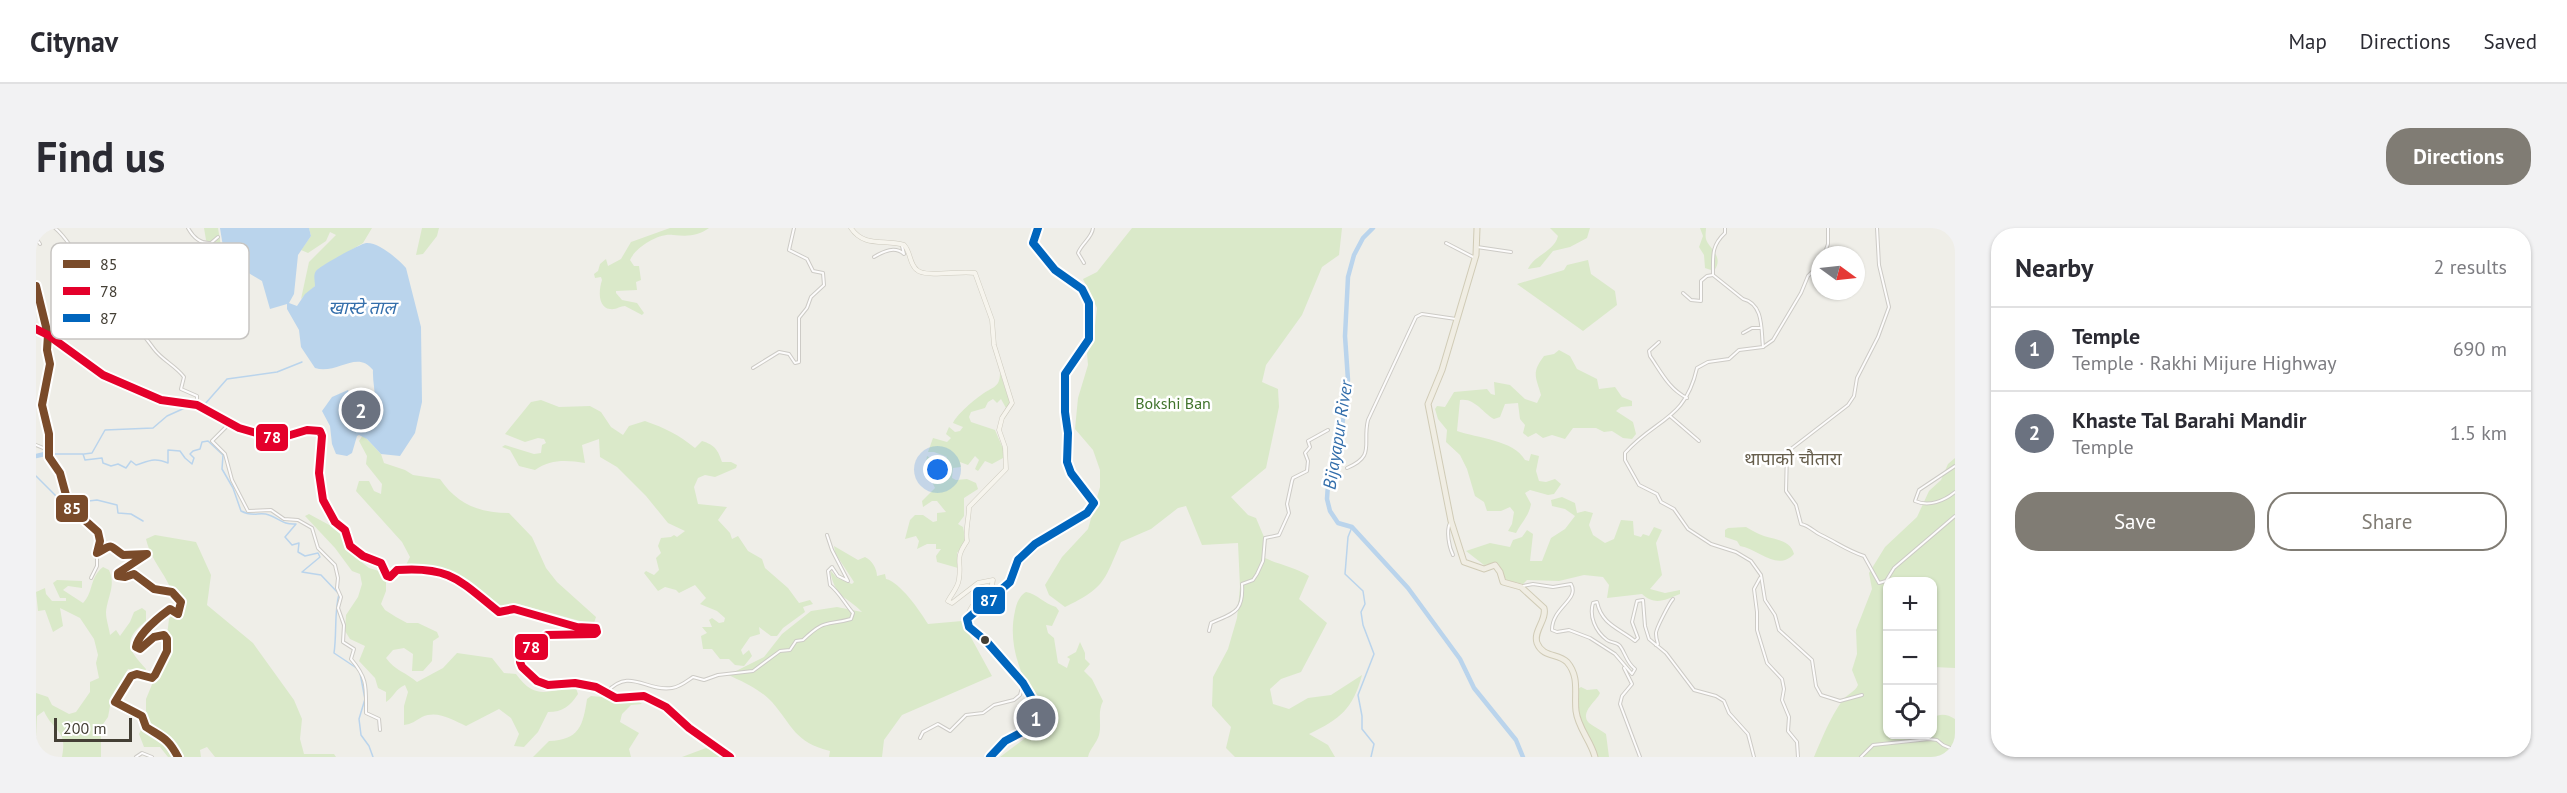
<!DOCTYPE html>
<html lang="en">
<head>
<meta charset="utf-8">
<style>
  body { margin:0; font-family:"PT Sans","Noto Sans Devanagari",sans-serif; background:#f2f2f3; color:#2b2b33 }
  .controls { position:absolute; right:18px; bottom:18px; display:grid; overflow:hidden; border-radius:12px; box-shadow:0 2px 4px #0004 }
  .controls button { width:54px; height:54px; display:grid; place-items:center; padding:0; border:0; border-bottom:2px solid #e1e1e2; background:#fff; color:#2b2b33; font:30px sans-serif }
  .compass { position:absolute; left:1775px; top:18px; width:54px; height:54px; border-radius:50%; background:#fff; box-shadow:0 2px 4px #0004; rotate:105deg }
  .scale { position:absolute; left:18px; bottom:15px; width:78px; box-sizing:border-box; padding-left:6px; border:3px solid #443f35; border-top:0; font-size:16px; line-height:21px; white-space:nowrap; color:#443f35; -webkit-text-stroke:4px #fff; paint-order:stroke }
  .you { position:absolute; left:902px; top:242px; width:21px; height:21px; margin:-15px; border:4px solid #fff; border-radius:50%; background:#1a73e8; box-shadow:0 0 0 9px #1a73e833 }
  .badge { display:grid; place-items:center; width:39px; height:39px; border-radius:50%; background:#807c74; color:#fff; font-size:20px; font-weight:700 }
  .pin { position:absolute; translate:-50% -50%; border:3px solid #fff; box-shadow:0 2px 6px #0006 }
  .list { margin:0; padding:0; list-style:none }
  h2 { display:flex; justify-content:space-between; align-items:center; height:78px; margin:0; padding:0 24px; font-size:26px }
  h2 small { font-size:20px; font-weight:400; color:#7c7c81 }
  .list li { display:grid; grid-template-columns:39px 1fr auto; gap:18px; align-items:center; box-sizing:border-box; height:84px; padding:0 24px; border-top:2px solid #e1e1e2 }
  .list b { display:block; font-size:22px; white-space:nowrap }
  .list p { margin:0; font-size:20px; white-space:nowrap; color:#7c7c81 }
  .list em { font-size:20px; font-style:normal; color:#7c7c81 }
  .actions { display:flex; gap:12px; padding:18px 24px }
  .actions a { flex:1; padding:14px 0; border:2px solid #807c74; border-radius:24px; text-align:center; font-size:21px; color:#807c74 }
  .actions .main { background:#807c74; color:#fff }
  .icon { flex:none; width:33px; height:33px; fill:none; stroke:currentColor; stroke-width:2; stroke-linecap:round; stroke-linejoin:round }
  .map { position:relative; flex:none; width:1919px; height:529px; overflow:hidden; border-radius:24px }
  header { display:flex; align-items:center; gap:36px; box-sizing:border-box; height:84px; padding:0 30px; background:#fff; border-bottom:2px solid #e1e1e2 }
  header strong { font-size:28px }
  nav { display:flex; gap:33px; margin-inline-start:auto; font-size:21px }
  .intro { display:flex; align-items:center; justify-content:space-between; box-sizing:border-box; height:144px; padding:0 36px }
  h1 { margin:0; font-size:42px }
  .button { padding:15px 27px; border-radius:24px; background:#807c74; color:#fff; font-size:21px; font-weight:700 }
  main { display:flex; gap:36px; padding:0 36px }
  aside { flex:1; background:#fff; border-radius:24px; box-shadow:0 2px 4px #0004 }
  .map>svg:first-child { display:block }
  .green { fill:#dae9c9 }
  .water { fill:#bad4ec }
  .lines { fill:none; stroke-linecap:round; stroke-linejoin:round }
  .stream { stroke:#bad4ec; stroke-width:1.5 }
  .river { stroke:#bad4ec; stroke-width:4.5 }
  .street-casing { stroke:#cdcbc6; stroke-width:4 }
  .secondary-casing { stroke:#cecbbf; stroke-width:5 }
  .primary-casing { stroke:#d0cbb6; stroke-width:7 }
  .street { stroke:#fdfcfc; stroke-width:2 }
  .secondary { stroke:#f6f4ed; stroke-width:4 }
  .primary { stroke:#f0ede3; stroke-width:5 }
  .bus-1-casing { stroke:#fff; stroke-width:12 }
  .bus-2-casing { stroke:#fff; stroke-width:12 }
  .bus-3-casing { stroke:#fff; stroke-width:12 }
  .bus-1 { stroke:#7a4b2a; stroke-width:8 }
  .bus-2 { stroke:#e4002b; stroke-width:8 }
  .bus-3 { stroke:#0065bd; stroke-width:8 }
  .bus-dot { fill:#443f35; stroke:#fff; stroke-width:2 }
  .labels { text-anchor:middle; stroke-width:5; stroke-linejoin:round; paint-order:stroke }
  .park-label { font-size:16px; fill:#40732b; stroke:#fff }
  .water-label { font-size:18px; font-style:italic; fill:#336eab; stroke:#fff }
  .neighbourhood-label { font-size:18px; fill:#665e4c; stroke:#fff }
  .key { fill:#fff; stroke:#c7c5c2; stroke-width:1.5 }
  .key-label { font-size:16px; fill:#443f35 }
  .line-badge { stroke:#fff; stroke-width:2 }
  .badge-label { font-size:16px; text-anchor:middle; font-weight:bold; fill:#fff }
</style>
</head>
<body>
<header>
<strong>Citynav</strong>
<nav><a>Map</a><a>Directions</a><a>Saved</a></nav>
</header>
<div class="intro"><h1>Find us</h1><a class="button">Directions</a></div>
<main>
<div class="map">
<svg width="1919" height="529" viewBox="0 0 1919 529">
  <rect width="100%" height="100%" fill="#efeee8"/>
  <g class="green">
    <polygon points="168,0 182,0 188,36 183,35 170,12"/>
    <polygon points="273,0 336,0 327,15 280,43 279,58 265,71 273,34 300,7 294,4 290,13 272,25 265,22 275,8"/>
    <polygon points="386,0 403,0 401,8 387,26 380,27"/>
    <path d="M634 0H673C661 9 650 8 637 7 622 5 599 20 594 32L598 38H603L605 52 600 54 601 62 580 63V65L586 72 601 75 608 85 606 87 589 78C584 78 580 82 574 81 561 79 563 61 566 52L565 49 559 50 558 46 562 43 564 36 570 31 572 38 585 31 595 14Z"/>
    <path d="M1096 0H1306L1303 27 1286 39 1266 87 1230 137 1226 154 1242 161 1243 179 1230 240 1195 269 1212 287 1220 290 1228 309 1229 330C1244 337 1259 339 1273 348L1263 371 1291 395 1265 444 1245 451 1234 461 1237 476 1253 481 1272 470 1295 467 1326 447C1317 481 1304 491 1273 506L1292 517 1299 529H1199L1190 520 1195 499 1176 478 1177 449 1192 421 1201 390 1204 359 1202 315 1166 317 1150 278 1142 280 1115 301 1085 314C1068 353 1069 360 1029 379L1013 367 1009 357 1026 329 1052 301 1064 259V242L1057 222 1039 201 1042 170 1052 137 1051 125 1058 106 1061 80 1047 51 1061 44Z"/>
    <path d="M1514 0H1554L1551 10 1534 19 1517 23 1504 39 1492 41C1498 27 1518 24 1522 8Z"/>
    <path d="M1664 0H1670C1670 4 1669 7 1670 11 1672 20 1689 28 1678 43L1669 40 1668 27 1663 19 1667 8Z"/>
    <polygon points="1552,32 1555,46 1579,63 1581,77 1547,103 1481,56 1528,42 1531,37"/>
    <path d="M1523 122 1534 128 1541 141 1561 151 1563 161 1579 159 1586 169 1596 173V178L1585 179 1580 183 1597 194 1600 206 1596 211 1587 210 1576 203 1568 204 1560 200H1537L1529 211 1516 207 1507 210 1500 205 1492 209 1487 205 1489 197 1484 191 1482 175 1469 176 1464 189 1458 191C1447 185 1438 169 1424 172L1421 203C1441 210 1478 212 1489 232L1493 233 1495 226 1503 228 1500 243 1503 253 1510 254 1519 251 1525 256 1518 266 1512 267 1494 262 1489 265 1495 276C1493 288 1485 295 1480 305L1472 303 1476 296 1478 284 1474 279 1465 283H1451L1448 274 1439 268 1431 241 1424 227 1410 214 1411 202 1402 191 1399 181 1401 178 1409 179 1418 164 1451 161 1455 166 1459 167 1458 154 1474 157 1489 171 1501 175 1505 167C1500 149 1495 145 1508 128L1518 126Z"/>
    <path d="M964 145 974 175 970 180 965 171 961 175 957 171 952 174 949 180 935 184 933 189 935 194 959 202 968 223 967 230 956 236 949 233 942 243 939 241 943 232 939 228 932 237 924 234 925 239 917 240 916 250 920 252 931 251 940 255 942 261 928 270V288L922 296 927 299 930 314 921 325 922 340 901 334 900 328 905 321H900V316H891L881 321 883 313 880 308 869 311 874 292 879 287H887L897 294 901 293V285L910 284 901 273H896L887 279 886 273 899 260 889 240 891 228 906 238 911 229 898 224H892L897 210 911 214 915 210 910 206 913 199 919 204 924 203 927 199 917 195C921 186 939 171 948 165 957 159 964 159 964 145Z"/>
    <path d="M505 172 523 179 554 178 565 184 575 199 587 207 593 198 609 193C629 200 643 207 659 220L666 213C679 217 682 222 686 234H695L701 237 700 240 679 249 669 247 662 250 658 259 662 276 691 279 682 292 694 305 696 311 702 308 712 323 726 331 729 340 752 360 763 375 774 372 777 376 767 379 769 384 747 400 741 408H735L723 399 724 406 714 409 705 422 707 427 713 422 716 428 708 438 699 437 693 431H684L676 421H667L665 408 671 405 666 399H676L673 392 676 390 683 395 688 394 689 390 681 383 664 376 670 370 659 357 643 365 640 362 629 359 622 363 608 345 610 343 618 347 623 342 620 330 625 325 622 318 625 310 635 309 638 307 641 309 649 303 632 295 610 268 581 239 564 229 563 211 546 217 549 235C531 232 514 231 499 242L483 238 474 222 466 219 469 217 498 226 505 225 506 217 510 215 508 211 502 210 489 214 469 206 495 174Z"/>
    <path d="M327 207 345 226 348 235 369 242 377 247 404 251C421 276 443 285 473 285L496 309 510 340 521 354 560 389 558 395 555 396 482 376 462 380 406 342 390 338 369 339 374 329 366 314 320 263 323 253H333L338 263 345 266 346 256 330 236 331 228 323 213Z"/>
    <path d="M1919 230V440L1897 439 1896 353H1852V506H1896L1897 490C1904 485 1911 486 1919 491V529H1778C1786 510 1794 490 1806 473 1811 466 1819 464 1822 457L1816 442 1821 426 1820 402 1836 361 1833 345 1849 319 1881 289 1893 263 1905 252 1912 236Z"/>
    <path d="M1526 269 1539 275 1541 285 1549 283 1557 285 1553 297 1557 307 1569 315 1578 311 1585 292 1597 293 1598 307 1605 309 1607 306 1613 308 1618 299 1626 302 1620 315 1626 347 1614 361 1629 365 1644 362V366C1629 372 1619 378 1606 366L1571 370 1573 357 1567 349 1548 347 1523 353 1491 352 1487 356 1470 352 1462 335 1448 337 1430 323 1454 315 1474 319 1477 312 1486 309 1491 302 1497 306 1494 333H1506L1515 310 1529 301 1539 288 1529 281 1516 278 1515 272Z"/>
    <path d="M273 286 308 305 319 329 333 340 343 343 350 350V363L345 376 349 382 360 389 371 395H382L401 404 403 409 397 413 396 433 387 443H376L377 426 368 420 357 422 350 430C358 442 371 445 381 454L407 440 421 425 456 430 468 445 480 446C500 474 512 461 540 460L542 466C534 478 527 484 512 484L502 504 488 519 478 518 483 506 475 490 463 481 430 498C416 492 402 482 386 489 379 493 376 496 368 497V478L372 464 369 457C359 461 358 469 350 474V464L342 460 339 450 323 433 329 418 314 411 309 403 310 387 322 369 326 356 324 346 316 343 299 320 269 288Z"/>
    <path d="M1710 299C1714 301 1718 304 1723 306 1735 312 1754 310 1758 326 1741 344 1723 321 1704 318L1701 313 1689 309V302L1692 300Z"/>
    <path d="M119 307 160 314 175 347 171 377 217 415 258 472 266 491 264 511 268 526H298L300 529H179L171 519 164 522 165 529H132L124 519H108L103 506 110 492V471L129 425 133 391 140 382C136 348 117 340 110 311Z"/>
    <path d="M798 318 822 332 829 329C836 332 841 341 841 348L849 346 850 351C864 354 884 383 892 396L926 393 956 448 866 487 848 512 846 529H793L794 523C758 514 757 498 736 474 725 462 706 453 692 447L728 429 746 406 775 383 801 379 826 384C811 368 799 371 794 342L801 350 816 356 818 354 799 325Z"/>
    <path d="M67 339 73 342C80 358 72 367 70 384 70 392 73 399 74 407L80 402 84 408 94 394 98 384 106 380 110 383V393C85 413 93 422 110 441L109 444 92 441 75 473 72 489 65 499V529H26C32 501 17 504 8 483L1 488 0 509 3 528 0 529V465L12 469 16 477 33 486 40 484 54 464V454L63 450 60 435 62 427 58 411 44 390 24 380 27 398 17 404 9 382 2 383 0 364 9 360 10 366 16 373H30V370H24L17 355 21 352 46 353V360L32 358 27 362 47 375C58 364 53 350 67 339Z"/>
    <path d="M990 364C1001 366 1009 376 1020 379L1023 383 1016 398 1010 397 1012 405 1018 410 1022 435 1031 440 1034 431 1031 429 1040 424 1044 414 1049 425V431L1054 436 1048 443 1056 451 1067 473C1061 485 1066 495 1063 507 1061 515 1054 520 1052 529H964L1007 497 1009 491C990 458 970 422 979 383 980 376 984 367 990 364Z"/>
    <path d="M1545 459 1551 462 1561 461 1564 465C1561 473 1543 484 1553 495 1558 499 1565 502 1570 506L1573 529H1560L1542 487 1541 462Z"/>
    <path d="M555 468 600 472 606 476 595 477 586 486 584 494 603 505 593 521 595 529H497L513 513C543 512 547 498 551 471Z"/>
    <polygon points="670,520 692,529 646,529"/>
  </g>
  <path class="water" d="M184 0H273L275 8 262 27 258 66 253 75 261 78 269 66 279 58C279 53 277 47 280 43 282 39 324 16 330 15 343 14 362 31 370 40L385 99 386 174 379 205 364 228 345 226 331 211 323 207 321 208 316 225 311 228 300 226 296 216 294 198 286 183 296 169 312 162 324 190H334C344 178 336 157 337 142 321 121 301 147 279 140L265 119 263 102 251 81V76L234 81 226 53 206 41 188 25Z"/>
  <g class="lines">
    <g class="stream">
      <polyline points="169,176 191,151 241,144 266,134"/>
      <path d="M14 226H47L49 232 66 230 67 235 75 238 82 236 90 240 95 233 100 237C113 233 118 229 132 235V222L144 223 149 230 156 236 158 230 154 226 157 223 164 221 166 214 172 213 187 227 186 241 197 260 205 283C218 290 223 283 233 287 244 291 247 297 260 296L249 309 256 317 263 315 262 324 269 328 282 325 284 329 266 344 285 347 303 366C298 385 301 405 298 425L322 441"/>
      <polyline points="48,226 56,225 69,202 117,200 131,188 151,179 162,181"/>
      <polyline points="0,248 30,278"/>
      <polyline points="36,275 61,272 81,277 82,285 95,286 107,293"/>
      <polyline points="1316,299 1312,309 1309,346 1327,363 1329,376 1325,384 1327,397 1338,426 1322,467 1326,488 1326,501 1338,516 1335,529"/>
      <polyline points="324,445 329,471 323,491 325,507 333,518 337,529"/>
    </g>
    <g class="river">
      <polyline points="1337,0 1327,10 1318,27 1312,49 1309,108 1312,152 1303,222 1292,256 1291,271 1294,283 1302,295 1316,299 1372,360 1424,431 1438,460 1480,512 1487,529"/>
      <polyline points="0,228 9,226"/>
    </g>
    <defs>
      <g id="street">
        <path d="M19 0C32 11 34 20 45 32 70 62 95 90 118 121 126 132 140 138 148 149L145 161 161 168V176"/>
        <path d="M152 0C157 9 164 16 175 15L182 9"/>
        <path d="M1689 0V5C1675 18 1677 28 1677 47L1707 71C1728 76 1725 102 1727 119"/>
        <path d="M1841 0 1843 37 1853 79 1842 109 1821 150 1818 168 1812 177 1751 224 1750 263 1760 277 1765 296C1774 298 1778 304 1785 307 1800 314 1812 323 1828 328L1843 355 1850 353 1858 340 1919 288"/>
        <polyline points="0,10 4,16"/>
        <polyline points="1410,15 1439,30"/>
        <polyline points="1441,19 1475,24"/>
        <polyline points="1788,27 1792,16 1792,0"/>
        <path d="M838 29C848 23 859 18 868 26L866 18"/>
        <path d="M1048 35 1042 25C1046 15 1056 10 1057 0"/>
        <path d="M1784 36 1772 48 1765 65 1737 112 1727 119 1703 122 1693 131 1672 134 1661 140C1649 193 1620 190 1589 225V232L1603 257 1621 266 1625 274 1638 281 1652 301 1675 316 1700 324 1715 333 1725 347 1729 372 1739 387 1743 402 1776 432 1780 458 1785 467 1804 473 1826 467"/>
        <path d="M0 58 12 107 11 122 14 136 6 177 13 206V229L24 245 33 278 62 304 64 313 61 325C78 316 71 316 87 327L111 326 82 345V348L89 349 98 346 118 361 136 364 145 374 142 386 134 381C123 389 102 406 100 419L104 421 118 409 128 407 131 411V423L119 447 116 450 101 446 95 448 79 474 106 488 110 499C127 510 132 510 142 529"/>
        <polyline points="1647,65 1655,72 1665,73 1665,53 1671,48 1677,47"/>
        <polyline points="1707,105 1716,100 1724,100"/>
        <path d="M1623 114 1613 123 1614 128C1625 144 1633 161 1651 170"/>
        <polyline points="717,140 743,124 753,126 759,135 763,134 763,90 771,80 775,69 788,57 787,45 777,43 771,31 753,22 758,0"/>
        <polyline points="1634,188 1663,213"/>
        <path d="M194 195 176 213 189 226 196 252 212 283 235 282 248 291 262 292 276 300 282 320 299 337 302 350 301 360 305 369 302 380 308 397 307 414 318 421 315 431C332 451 330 459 330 485L343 491 344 502"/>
        <polyline points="0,217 12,222"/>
        <path d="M1919 238 1883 262 1879 273C1893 279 1908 273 1919 264"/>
        <path d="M1311 240C1340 228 1326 216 1332 192L1380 89 1386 86 1420 91"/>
        <path d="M1414 295C1410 303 1413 319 1417 327"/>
        <polyline points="55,350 61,338 61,325"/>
        <polyline points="1724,350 1718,361 1721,384 1721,402 1731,435 1746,451 1748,461 1746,472 1753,489 1752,503 1761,514 1762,529"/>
        <path d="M1487 358 1497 356 1517 359 1535 356C1544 372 1516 379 1516 402L1521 404 1533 402 1554 410 1579 426 1596 446 1599 441C1590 434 1590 426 1584 418 1581 414 1575 415 1571 412 1559 403 1553 388 1557 375L1561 374C1566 397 1583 400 1599 413L1602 410 1596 394 1601 373 1607 372 1609 398 1613 411 1630 425 1658 462 1680 468 1688 473 1693 485 1712 506 1718 529"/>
        <path d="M1173 403 1175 395C1197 385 1208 385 1206 356L1217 352 1221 346 1227 333 1229 310 1243 307 1253 285 1251 276 1256 253 1257 250 1271 243 1272 233 1269 225 1274 219 1272 213 1292 202"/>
        <path d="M1620 417 1622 416C1621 413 1620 410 1620 406 1619 402 1634 374 1637 371"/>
        <polyline points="1588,440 1596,456 1586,468 1584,476 1604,529"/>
        <path d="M571 464C594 439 610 464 636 460 644 459 651 453 657 449L668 452 682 447 717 443 744 423 754 422 760 413 767 412C789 391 789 398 815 391L817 385C809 376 803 364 794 357L792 343 796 339 802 348 812 353 796 322 791 307"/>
        <polyline points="884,510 887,504 902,496 914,503 930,487 947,485 958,477 978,472 984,467 987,456"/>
        <polyline points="100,529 106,525 116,529"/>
        <polyline points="1825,529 1837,517 1893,511 1901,512 1907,517 1919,522"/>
      </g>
      <g id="secondary">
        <path d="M815 0C828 20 849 11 868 17 875 24 873 36 881 42 890 50 925 42 939 45L956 92 958 117 976 175 966 190 963 202 969 219 970 241 933 279C933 291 929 301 931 313 918 332 926 332 923 351 922 360 916 365 912 373L916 375 942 355 957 352C957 364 935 371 932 388"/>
        <path d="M0 101 12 107 67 147 125 172 161 177 203 200 241 211 271 202 284 203 286 208 283 245 287 272 299 294 309 302 314 318 327 328 345 335 351 348 354 349 361 342C415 338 424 353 463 384L478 381 541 399 560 400 561 404 559 406 511 407 485 427 484 434 486 439 501 453 512 457 539 455 560 459 580 470 608 468 630 479 653 500 694 529"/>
        <polyline points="954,529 969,513 992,501 999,489 1000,477 987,455 951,414 933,399 931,391 974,354 982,332 999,316 1051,285 1058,275 1035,245 1031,234 1032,205 1029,184 1029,146 1053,111 1053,75 1046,61 1019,42 997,15 1002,0"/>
      </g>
      <path id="primary" d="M1441 0 1440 27 1406 142 1392 176 1415 293 1428 334 1448 341 1459 337 1464 344 1467 354 1485 359 1508 380C1511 392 1497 403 1501 415 1507 430 1522 425 1531 434 1544 449 1538 466 1540 483 1542 500 1555 513 1559 529"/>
    </defs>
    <use href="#street" class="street-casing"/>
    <use href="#secondary" class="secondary-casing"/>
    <use href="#primary" class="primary-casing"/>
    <use href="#street" class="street"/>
    <use href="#secondary" class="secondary"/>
    <use href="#primary" class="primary"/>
    <defs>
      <path id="bus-1" d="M0 58 12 107 11 122 14 136 6 177 13 206V229L24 245 33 278 62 304 64 313 61 325C78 316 71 316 87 327L111 326 82 345V348L89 349 98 346 118 361 136 364 145 374 142 386 134 381C123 389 102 406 100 419L104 421 118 409 128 407 131 411V423L119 447 116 450 101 446 95 448 79 474 106 488 110 499C127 510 132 510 142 529"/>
      <path id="bus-2" d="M0 101 12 107 67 147 125 172 161 177 203 200 241 211 271 202 284 203 286 208 283 245 287 272 299 294 309 302 314 318 327 328 345 335 351 348 354 349 361 342C415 338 424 353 463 384L478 381 541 399 560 400 561 404 559 406 511 407 485 427 484 434 486 439 501 453 512 457 539 455 560 459 580 470 608 468 630 479 653 500 694 529"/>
      <polyline id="bus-3" points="954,529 969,513 992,501 999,489 1000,477 987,455 951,414 933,399 931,391 974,354 982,332 999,316 1051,285 1058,275 1035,245 1031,234 1032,205 1029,184 1029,146 1053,111 1053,75 1046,61 1019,42 997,15 1002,0"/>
    </defs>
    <use href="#bus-1" class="bus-1-casing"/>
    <use href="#bus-2" class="bus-2-casing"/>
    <use href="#bus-3" class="bus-3-casing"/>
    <use href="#bus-1" class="bus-1"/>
    <use href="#bus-2" class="bus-2"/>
    <use href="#bus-3" class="bus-3"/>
  </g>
  <circle class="bus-dot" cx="949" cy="412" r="5"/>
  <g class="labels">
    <g class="park-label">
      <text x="1137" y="181">Bokshi Ban</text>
    </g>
    <g class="water-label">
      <text x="326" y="86">खास्टे ताल</text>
      <text transform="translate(1302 207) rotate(-81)" y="6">Bijayapur River</text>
    </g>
    <g class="neighbourhood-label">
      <text x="1757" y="237">थापाको चौतारा</text>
    </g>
  </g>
  <rect x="15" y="15" width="198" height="96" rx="9" class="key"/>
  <rect x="27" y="32" width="27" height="8" fill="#7a4b2a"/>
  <rect x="27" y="59" width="27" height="8" fill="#e4002b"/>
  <rect x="27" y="86" width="27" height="8" fill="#0065bd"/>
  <g class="key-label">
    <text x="64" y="42">85</text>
    <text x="64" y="69">78</text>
    <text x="64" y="96">87</text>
  </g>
  <g class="line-badge">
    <rect x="219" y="195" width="34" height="29" rx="6" fill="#e4002b"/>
    <rect x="19" y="266" width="34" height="29" rx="6" fill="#7a4b2a"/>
    <rect x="936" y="358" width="34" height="29" rx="6" fill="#0065bd"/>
    <rect x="478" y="405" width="35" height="28" rx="6" fill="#e4002b"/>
  </g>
  <g class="badge-label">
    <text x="236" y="215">78</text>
    <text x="36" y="286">85</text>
    <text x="953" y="378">87</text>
    <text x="495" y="425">78</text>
  </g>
</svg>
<div class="controls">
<button>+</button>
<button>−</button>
<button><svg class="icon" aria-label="locate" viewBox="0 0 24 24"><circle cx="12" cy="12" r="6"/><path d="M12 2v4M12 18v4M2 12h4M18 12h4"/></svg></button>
</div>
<svg class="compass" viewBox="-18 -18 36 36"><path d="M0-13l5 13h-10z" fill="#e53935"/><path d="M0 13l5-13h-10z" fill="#7c7c81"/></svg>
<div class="scale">200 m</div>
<div class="you"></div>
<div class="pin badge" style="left:1000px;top:490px;background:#6b7280">1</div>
<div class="pin badge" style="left:325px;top:182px;background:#6b7280">2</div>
</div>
<aside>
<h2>Nearby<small>2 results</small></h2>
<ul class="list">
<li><span class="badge" style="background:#6b7280">1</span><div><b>Temple</b><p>Temple · Rakhi Mijure Highway</p></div><em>690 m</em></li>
<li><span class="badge" style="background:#6b7280">2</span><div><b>Khaste Tal Barahi Mandir</b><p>Temple</p></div><em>1.5 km</em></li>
</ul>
<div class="actions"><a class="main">Save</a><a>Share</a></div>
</aside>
</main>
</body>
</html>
